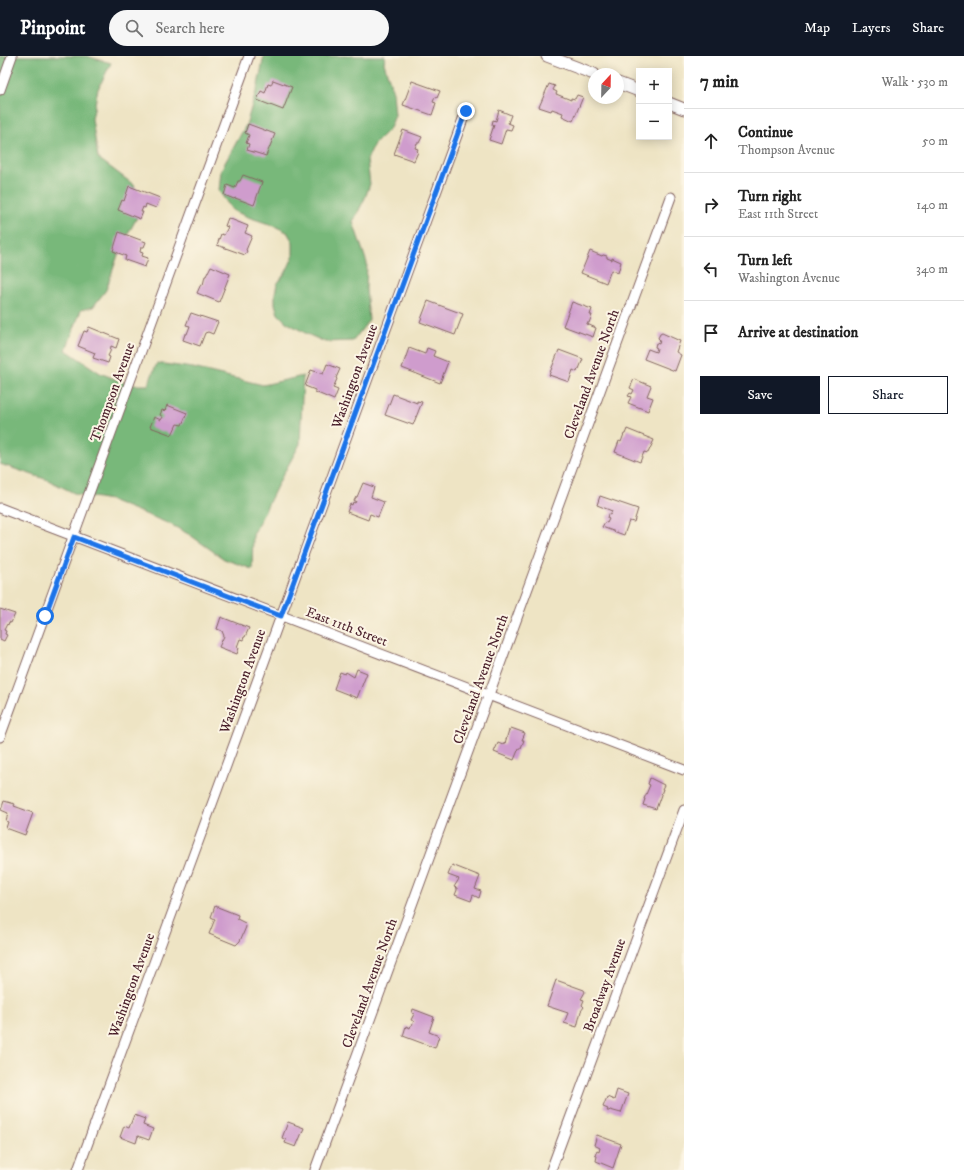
<!DOCTYPE html>
<html lang="en">
<head>
<meta charset="utf-8">
<style>
  body { margin:0; font-family:"IM FELL DW Pica",serif; background:#f6f6f6; color:#222 }
  .controls { position:absolute; right:12px; top:12px; display:grid; overflow:hidden; border-radius:0px; box-shadow:0 2px 10px #0003 }
  .controls button { width:36px; height:36px; display:grid; place-items:center; padding:0; border:0; border-bottom:1px solid #e0e0e0; background:#fff; color:#222; font:20px sans-serif }
  .compass { position:absolute; left:588px; top:12px; width:36px; height:36px; border-radius:50%; background:#fff; box-shadow:0 2px 10px #0003; rotate:22deg }
  .stop { position:absolute; width:12px; height:12px; margin:-9px; border:3px solid #1a73e8; border-radius:50%; background:#fff }
  .stop.end { background:#1a73e8; border-color:#fff; box-shadow:0 1px 4px #0008 }
  .list { margin:0; padding:0; list-style:none }
  h2 { display:flex; justify-content:space-between; align-items:center; height:52px; margin:0; padding:0 16px; font-size:17px }
  h2 small { font-size:13px; font-weight:400; color:#767676 }
  .list li { display:grid; grid-template-columns:26px 1fr auto; gap:12px; align-items:center; box-sizing:border-box; height:64px; padding:0 16px; border-top:1px solid #e0e0e0 }
  .list b { display:block; font-size:15px; white-space:nowrap }
  .list p { margin:0; font-size:13px; white-space:nowrap; color:#767676 }
  .list em { font-size:13px; font-style:normal; color:#767676 }
  .actions { display:flex; gap:8px; padding:12px 16px }
  .actions a { flex:1; padding:9px 0; border:1px solid #111827; border-radius:0px; text-align:center; font-size:14px; color:#111827 }
  .actions .main { background:#111827; color:#fff }
  .icon { flex:none; width:22px; height:22px; fill:none; stroke:currentColor; stroke-width:2; stroke-linecap:round; stroke-linejoin:round }
  .map { position:relative; flex:none; width:684px; height:1114px; overflow:hidden }
  header { display:flex; align-items:center; gap:24px; box-sizing:border-box; height:56px; padding:0 20px; background:#111827; color:#fff }
  header strong { font-size:19px }
  nav { display:flex; gap:22px; margin-inline-start:auto; font-size:14px }
  .search { width:280px; height:36px; background:#f6f6f6; display:flex; align-items:center; gap:10px; box-sizing:border-box; padding:0 14px; border-radius:22px; color:#767676; font-size:15px }
  main { display:flex }
  aside { flex:1; background:#fff }
  .map>svg:first-child { display:block }
  .forest { fill:#78b87a; stroke:#616c52 }
  .building { fill:#cf9ccd }
  .lines { fill:none; stroke-linecap:round; stroke-linejoin:round }
  .minor-casing { stroke:#836461; stroke-width:11 }
  .tertiary-casing { stroke:#836461; stroke-width:13 }
  .minor { stroke:#fff; stroke-width:9 }
  .tertiary { stroke:#fff; stroke-width:11 }
  .route { stroke:#1a73e8; stroke-width:5 }
  .labels { text-anchor:middle; stroke-width:4; stroke-linejoin:round; paint-order:stroke }
  .street-label { font-size:14px; fill:#4a1f2b; stroke:#fcf5e5 }
</style>
</head>
<body>
<header>
<strong>Pinpoint</strong>
<div class="search"><svg class="icon" aria-label="search" viewBox="0 0 24 24"><circle cx="10" cy="10" r="6"/><path d="M15 15l6 6"/></svg>Search here</div>
<nav><a>Map</a><a>Layers</a><a>Share</a></nav>
</header>
<main>
<div class="map">
<svg width="684" height="1114" viewBox="0 0 684 1114">
  <rect width="100%" height="100%" fill="#fcf5e5"/>
  <filter id="ink" filterUnits="userSpaceOnUse"><feTurbulence type="fractalNoise" baseFrequency=".025" numOctaves="2"/><feDisplacementMap in="SourceGraphic" scale="8" xChannelSelector="R" yChannelSelector="G"/><feConvolveMatrix kernelMatrix="1 2 1 2 8 2 1 2 1" color-interpolation-filters="sRGB"/></filter>
  <filter id="wash" filterUnits="userSpaceOnUse"><feTurbulence type="fractalNoise" baseFrequency=".012" numOctaves="4" result="noise"/><feDisplacementMap in="SourceGraphic" scale="16" xChannelSelector="R" yChannelSelector="G"/><feGaussianBlur stdDeviation="0.9" result="paint"/><feColorMatrix in="noise" values="0 0 0 0 0 0 0 0 0 0 0 0 0 0 0 0 0 1.4 0 .05"/><feComposite in="paint" operator="in"/></filter>
  <g filter="url(#wash)">
    <rect width="100%" height="100%" fill="#eee4c4"/>
    <g class="forest">
      <polygon points="0,0 86,0 111,7 98,33 92,63 98,102 134,129 141,154 120,193 106,234 93,251 81,254 66,294 100,317 130,329 148,329 157,307 193,312 263,329 303,320 300,388 280,424 253,479 252,513 224,503 190,479 170,468 110,444 76,438 48,424 0,408"/>
      <polygon points="264,0 385,0 384,7 393,36 395,59 390,72 374,88 367,104 370,128 365,142 353,166 367,207 366,233 369,264 353,285 325,286 307,278 286,266 278,258 275,248 275,237 277,228 286,216 293,201 293,186 287,176 272,169 248,161 232,154 219,135 221,114 246,69 258,29"/>
    </g>
    <g id="blocks">
      <g class="building">
        <polygon points="273,24 292,31 283,54 257,44 261,35 265,37 268,28 271,29"/>
        <polygon points="412,25 440,35 437,42 435,41 433,46 436,47 432,59 403,49"/>
        <polygon points="549,28 555,30 553,34 557,36 556,38 571,44 571,42 575,43 577,39 583,41 573,65 562,60 563,57 552,53 551,55 539,51"/>
        <polygon points="499,54 511,59 508,67 513,69 511,74 506,73 501,88 489,84 494,69 492,69 493,64 496,65"/>
        <polygon points="248,68 275,78 266,100 247,94 249,88 246,87 249,79 245,77"/>
        <polygon points="403,74 422,81 419,87 417,87 415,92 418,93 417,95 418,96 414,105 394,98"/>
        <polygon points="243,119 262,126 254,149 235,142 234,143 224,139 227,129 235,132 238,125 240,125"/>
        <polygon points="129,130 160,142 156,152 146,148 145,152 143,151 141,156 143,156 140,163 118,154 122,144 124,145"/>
        <polygon points="228,162 248,170 245,177 252,180 246,194 247,195 245,199 217,189 221,178 224,179 228,171 225,170"/>
        <polygon points="119,176 146,186 144,191 141,191 140,196 143,197 142,200 148,202 145,211 125,204 126,200 113,195"/>
        <polygon points="590,195 602,200 603,199 607,200 607,202 612,204 612,202 621,206 618,217 611,214 606,227 581,217"/>
        <polygon points="211,210 230,218 219,246 197,237 201,228 203,229 205,220 206,220"/>
        <polygon points="428,245 463,258 455,279 420,266"/>
        <polygon points="572,246 592,253 590,259 592,259 589,267 587,267 587,268 596,272 593,281 563,270"/>
        <polygon points="191,257 218,266 213,278 208,276 205,277 200,290 183,284 185,278 187,278 190,270 186,269"/>
        <polygon points="89,271 119,283 116,292 111,290 110,296 108,300 110,301 108,307 93,302 95,297 78,290 84,275 87,276"/>
        <polygon points="662,277 680,285 676,296 681,299 675,315 644,303 648,293 656,296 657,292 655,291 656,287 659,288 660,284 658,282 660,278"/>
        <polygon points="409,292 425,298 427,292 435,295 433,300 448,306 440,327 402,312"/>
        <polygon points="559,294 583,303 579,313 578,313 577,316 573,314 569,326 549,319"/>
        <polygon points="327,308 340,313 336,322 337,323 333,332 338,334 334,344 315,336 315,334 305,330 311,314 323,318"/>
        <polygon points="634,323 651,330 647,340 653,342 648,355 628,347 631,341 628,340 630,337 632,338 634,334 630,332"/>
        <polygon points="393,338 417,347 417,345 422,346 413,369 385,359"/>
        <polygon points="167,349 187,357 182,369 177,368 172,379 150,371 154,361 161,364 163,361 160,359 162,354 165,355"/>
        <polygon points="627,373 654,384 648,397 644,396 640,406 615,396 619,385 621,386 624,378 625,378"/>
        <polygon points="363,427 374,431 371,441 384,446 378,461 370,458 368,464 347,456 350,448 352,449 353,446 355,447 356,445 354,445 356,441 357,441"/>
        <polygon points="600,440 638,453 634,466 629,465 624,479 602,471 605,466 607,467 609,463 607,462 608,458 610,459 612,455 597,449"/>
        <polygon points="0,553 15,558 11,567 9,566 8,569 7,568 4,574 6,575 5,578 7,579 4,585 0,583"/>
        <polygon points="221,561 249,572 245,581 244,581 243,584 240,583 237,591 239,592 237,598 219,591 224,580 222,575 217,573"/>
        <polygon points="357,613 367,617 357,642 334,633 340,616 345,618 346,616 354,621"/>
        <polygon points="511,672 525,677 522,684 524,684 521,692 519,692 514,704 494,696 498,687 503,689 505,686 505,687 509,674 510,674"/>
        <polygon points="650,722 664,729 662,733 663,733 656,753 643,749 645,743 644,743 650,729 648,728"/>
        <polygon points="4,745 15,748 14,750 33,757 25,779 6,772 8,766 6,765 8,757 1,754"/>
        <polygon points="452,809 480,820 475,833 481,835 479,842 473,839 471,845 455,839 457,834 457,832 454,831 459,823 448,819"/>
        <polygon points="215,850 238,859 237,863 245,867 246,871 240,885 236,889 209,878 215,863 211,861"/>
        <polygon points="556,924 584,934 585,936 581,943 584,944 582,949 584,951 581,955 577,971 564,967 568,957 547,950"/>
        <polygon points="413,953 434,961 429,976 439,980 435,992 403,980 406,970 410,972 411,969 412,969 414,965 411,964 414,958 412,957"/>
        <polygon points="617,1034 628,1038 621,1057 610,1054 609,1055 607,1055 608,1053 603,1051 607,1041 614,1044"/>
        <polygon points="134,1059 145,1063 143,1069 153,1073 149,1084 138,1080 136,1087 120,1081 124,1070 129,1072"/>
        <polygon points="288,1066 304,1072 296,1091 285,1087 286,1084 282,1082"/>
        <polygon points="597,1079 621,1088 613,1112 596,1105 597,1100 595,1099 597,1095 599,1096 600,1092 594,1089"/>
      </g>
    </g>
  </g>
  <g filter="url(#ink)">
    <use href="#blocks" fill-opacity="0" stroke="#836461" stroke-width="1"/>
    <g class="lines">
      <defs>
        <g id="minor">
          <polyline points="0,34 12,0"/>
          <polyline points="0,452 684,714"/>
          <polyline points="0,681 249,0"/>
          <polyline points="78,1114 466,55"/>
          <polyline points="315,1114 671,141"/>
          <polyline points="551,1114 684,754"/>
        </g>
        <g id="tertiary">
          <polyline points="547,0 594,18"/>
          <polyline points="618,27 639,35"/>
          <polyline points="669,47 684,53"/>
        </g>
      </defs>
      <use href="#minor" class="minor-casing"/>
      <use href="#tertiary" class="tertiary-casing"/>
      <use href="#minor" class="minor"/>
      <use href="#tertiary" class="tertiary"/>
    </g>
  </g>
  <g class="lines" filter="url(#ink)">
    <polyline class="route" points="45,560 74,481 281,560 466,55"/>
  </g>
  <g class="labels">
    <g class="street-label">
      <text transform="translate(591 318) rotate(-70)" y="5">Cleveland Avenue North</text>
      <text transform="translate(354 320) rotate(-70)" y="5">Washington Avenue</text>
      <text transform="translate(112 336) rotate(-70)" y="5">Thompson Avenue</text>
      <text transform="translate(347 570) rotate(21)" y="5">East 11th Street</text>
      <text transform="translate(480 623) rotate(-70)" y="5">Cleveland Avenue North</text>
      <text transform="translate(242 625) rotate(-70)" y="5">Washington Avenue</text>
      <text transform="translate(369 927) rotate(-70)" y="5">Cleveland Avenue North</text>
      <text transform="translate(131 929) rotate(-70)" y="5">Washington Avenue</text>
      <text transform="translate(604 929) rotate(-70)" y="5">Broadway Avenue</text>
    </g>
  </g>
</svg>
<div class="controls">
<button>+</button>
<button>−</button>
</div>
<svg class="compass" viewBox="-18 -18 36 36"><path d="M0-13l5 13h-10z" fill="#e53935"/><path d="M0 13l5-13h-10z" fill="#767676"/></svg>
<div class="stop" style="left:45px;top:560px"></div>
<div class="stop end" style="left:466px;top:55px"></div>
</div>
<aside>
<h2>7 min<small>Walk · 530 m</small></h2>
<ul class="list">
<li><svg class="icon" aria-label="ahead" viewBox="0 0 24 24"><path d="M12 20V5M6 11l6-6 6 6"/></svg><div><b>Continue</b><p>Thompson Avenue</p></div><em>50 m</em></li>
<li><svg class="icon" aria-label="right" viewBox="0 0 24 24"><path d="M7 20v-9h11M14 6l5 5-5 5"/></svg><div><b>Turn right</b><p>East 11th Street</p></div><em>140 m</em></li>
<li><svg class="icon" aria-label="left" viewBox="0 0 24 24"><path d="M17 20v-9H6M10 6l-5 5 5 5"/></svg><div><b>Turn left</b><p>Washington Avenue</p></div><em>340 m</em></li>
<li><svg class="icon" aria-label="arrive" viewBox="0 0 24 24"><path d="M6 21V4h12l-3 4 3 4H6"/></svg><div><b>Arrive at destination</b></div></li>
</ul>
<div class="actions"><a class="main">Save</a><a>Share</a></div>
</aside>
</main>
</body>
</html>
